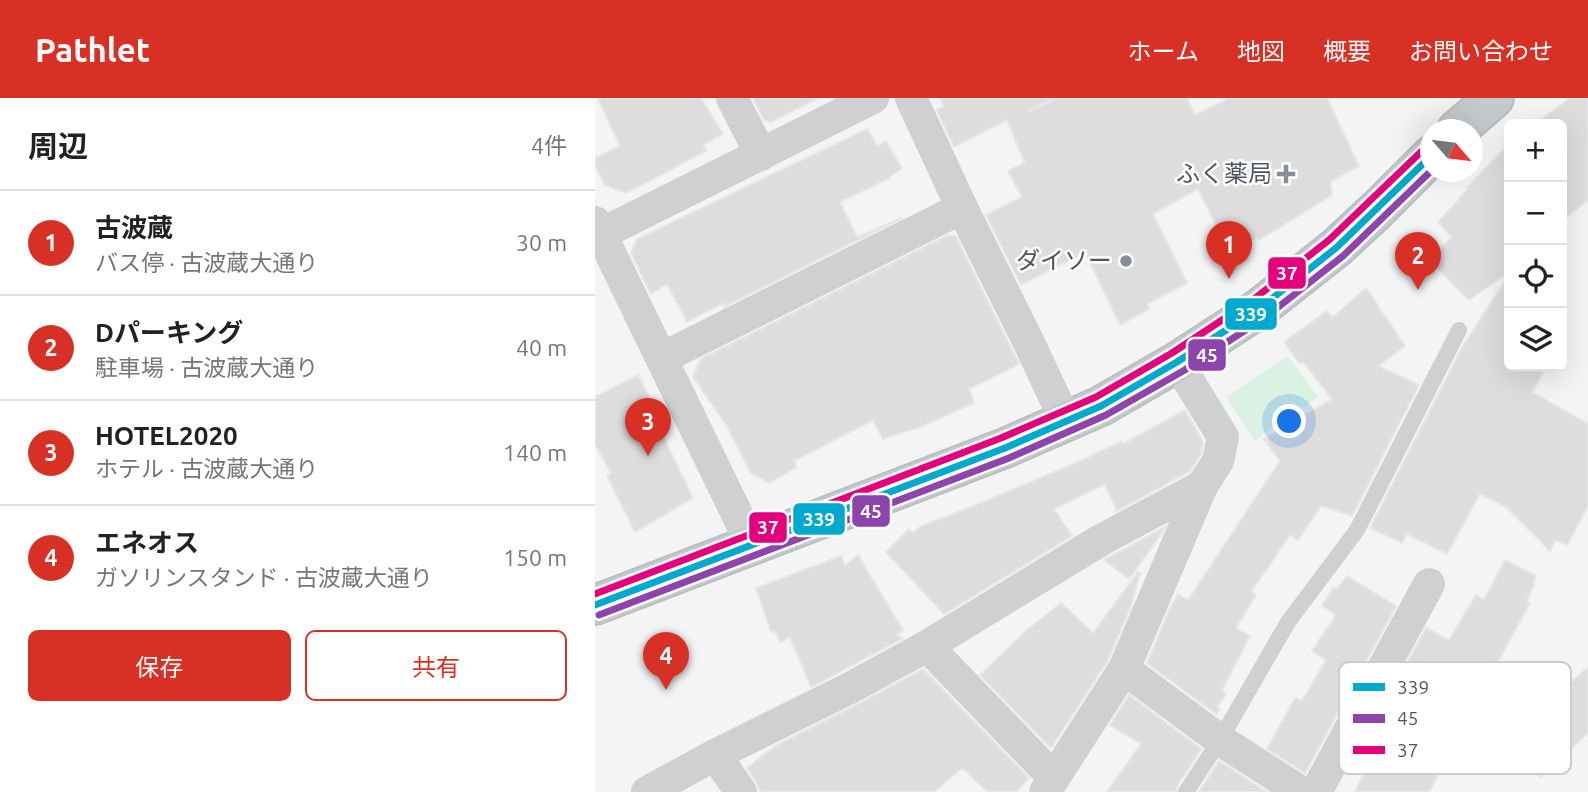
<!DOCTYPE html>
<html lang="ja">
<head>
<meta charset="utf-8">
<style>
  body { margin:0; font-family:Ubuntu,"Noto Sans JP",sans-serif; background:#f2f2f2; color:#222 }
  .controls { position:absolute; right:21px; top:21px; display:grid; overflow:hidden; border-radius:10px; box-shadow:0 7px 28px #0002 }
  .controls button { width:63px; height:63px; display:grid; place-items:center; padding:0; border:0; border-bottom:2px solid #e0e0e0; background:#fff; color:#222; font:35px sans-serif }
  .compass { position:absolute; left:825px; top:21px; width:63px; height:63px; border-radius:50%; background:#fff; box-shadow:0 7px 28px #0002; rotate:118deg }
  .you { position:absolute; left:695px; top:324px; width:24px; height:24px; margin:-18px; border:5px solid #fff; border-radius:50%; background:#1a73e8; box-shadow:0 0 0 10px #1a73e833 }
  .badge { display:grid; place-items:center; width:46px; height:46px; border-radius:50%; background:#d93025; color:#fff; font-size:23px; font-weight:700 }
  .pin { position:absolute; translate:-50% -58px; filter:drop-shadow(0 2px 4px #0008) }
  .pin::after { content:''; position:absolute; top:37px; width:24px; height:21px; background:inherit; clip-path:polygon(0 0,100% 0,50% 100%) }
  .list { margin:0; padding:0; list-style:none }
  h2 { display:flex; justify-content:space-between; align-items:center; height:91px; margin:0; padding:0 28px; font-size:30px }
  h2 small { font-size:23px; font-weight:400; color:#767676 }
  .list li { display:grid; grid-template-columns:46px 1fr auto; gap:21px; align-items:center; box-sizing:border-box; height:105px; padding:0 28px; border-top:2px solid #e0e0e0 }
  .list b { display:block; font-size:26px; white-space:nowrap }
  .list p { margin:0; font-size:23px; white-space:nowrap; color:#767676 }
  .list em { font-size:23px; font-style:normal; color:#767676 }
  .actions { display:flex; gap:14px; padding:21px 28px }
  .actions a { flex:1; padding:16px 0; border:2px solid #d93025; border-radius:10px; text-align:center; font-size:24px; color:#d93025 }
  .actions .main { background:#d93025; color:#fff }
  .icon { flex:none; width:38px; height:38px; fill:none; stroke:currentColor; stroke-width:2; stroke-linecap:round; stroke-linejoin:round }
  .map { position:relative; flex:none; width:993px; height:694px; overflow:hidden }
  header { display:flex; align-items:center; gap:42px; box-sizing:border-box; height:98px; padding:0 35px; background:#d93025; color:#fff }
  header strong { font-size:33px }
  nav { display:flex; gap:38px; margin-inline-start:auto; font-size:24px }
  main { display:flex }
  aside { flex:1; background:#fff }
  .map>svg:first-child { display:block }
  .green { fill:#d9f2e3 }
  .building { fill:#ddddde; stroke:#e5e6e7; stroke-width:2 }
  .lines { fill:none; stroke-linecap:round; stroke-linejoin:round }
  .trunk-casing { stroke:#b9bec3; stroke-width:42 }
  .service { stroke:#ced0d2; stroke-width:16 }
  .minor { stroke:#ced0d2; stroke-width:32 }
  .trunk { stroke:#c4c9cd; stroke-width:38 }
  .bus-1-casing { stroke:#fff; stroke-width:12 }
  .bus-2-casing { stroke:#fff; stroke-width:12 }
  .bus-3-casing { stroke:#fff; stroke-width:12 }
  .bus-1 { stroke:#00a9ce; stroke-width:7 }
  .bus-2 { stroke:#8e44ad; stroke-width:7 }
  .bus-3 { stroke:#e5007d; stroke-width:7 }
  .poi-dot { fill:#868d94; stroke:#fff; stroke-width:2.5 }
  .labels { text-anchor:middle; stroke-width:5; stroke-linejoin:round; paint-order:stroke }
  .poi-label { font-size:24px; fill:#4a5661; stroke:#fff; text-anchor:end }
  .key { fill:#fff; stroke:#c9ccd0; stroke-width:2 }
  .key-label { font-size:19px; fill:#4a5661 }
  .line-badge { stroke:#fff; stroke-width:2.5 }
  .badge-label { font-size:19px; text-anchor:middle; font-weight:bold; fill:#fff }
</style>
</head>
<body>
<header>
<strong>Pathlet</strong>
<nav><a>ホーム</a><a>地図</a><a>概要</a><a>お問い合わせ</a></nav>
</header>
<main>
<aside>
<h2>周辺<small>4件</small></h2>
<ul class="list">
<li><span class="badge">1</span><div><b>古波蔵</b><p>バス停 · 古波蔵大通り</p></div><em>30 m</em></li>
<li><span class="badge">2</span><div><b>Dパーキング</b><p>駐車場 · 古波蔵大通り</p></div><em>40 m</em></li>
<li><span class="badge">3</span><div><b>HOTEL2020</b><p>ホテル · 古波蔵大通り</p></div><em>140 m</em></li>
<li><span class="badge">4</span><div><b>エネオス</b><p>ガソリンスタンド · 古波蔵大通り</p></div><em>150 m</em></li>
</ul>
<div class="actions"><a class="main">保存</a><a>共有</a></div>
</aside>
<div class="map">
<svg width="993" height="694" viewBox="0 0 993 694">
  <rect width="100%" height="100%" fill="#f4f4f4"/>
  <polygon class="green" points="693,258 723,299 660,343 631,299"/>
  <g class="building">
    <polygon points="3,0 106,0 128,36 108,47 111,53 78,70 78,71 31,95 10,87 0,67 0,60 25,48"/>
    <polygon points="158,0 223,0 176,24 169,22"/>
    <polygon points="345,0 458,0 433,12 434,14 462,0 592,0 600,17 635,0 732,0 764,68 735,84 737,97 664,142 662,139 635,154 603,91 558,116 592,185 552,206 554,211 525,227 490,154 426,187 391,117 427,99 413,73 430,65 412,22 359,49 342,12 349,8"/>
    <polygon points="975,0 993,0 993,102 967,123 967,26 940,26"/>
    <polygon points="272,31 282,48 291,43 307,71 295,78 295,80 245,104 262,139 307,120 129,209 131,204 92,224 72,186 56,196 36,155 42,141"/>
    <polygon points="914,46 914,174 874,202 835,163 857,139 843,124 874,90 872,89"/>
    <polygon points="354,137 361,139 424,266 374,291 379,305 325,329 288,341 278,322 199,363 202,369 174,385 156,375 130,325 98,279 106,261"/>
    <polygon points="914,177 914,268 952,268 937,294 993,326 993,408 972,447 960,442 955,453 911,409 885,396 852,456 812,436 807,445 775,430 867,250"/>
    <polygon points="771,190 810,248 783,268 824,287 757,418 726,408 703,442 695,437 656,494 661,497 641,530 655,538 627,592 631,596 622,609 625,612 621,616 552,565 575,510 583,496 593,502 685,363 669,341 737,301 708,264 705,266 689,244 732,213 737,220"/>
    <polygon points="43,277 62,314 58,318 98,400 40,434 12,378 16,375 0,346 0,299"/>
    <polygon points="590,312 608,344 606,356 595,373 522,413 510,386 459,411 477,438 349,516 291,454 314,431 318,435 326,428 371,411 481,365 527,343 528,346"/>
    <polygon points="570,429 567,435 534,481 509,462"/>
    <polygon points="263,457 308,532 302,536 307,541 216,589 195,539 185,544 180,533 176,534 161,490 246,458 250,468"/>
    <polygon points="910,462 941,478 938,485 940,486 931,504 935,505 879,607 876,604 852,659 834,694 760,694 787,639 775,633 831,530 854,542 881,497 889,502"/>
    <polygon points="543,474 545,475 536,508 513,562 456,650 385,577 431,533 466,505 498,535"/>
    <polygon points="752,478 801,508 710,675 672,651 700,600 707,603 731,562 717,553 741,517 727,508 738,490 742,491"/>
    <polygon points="993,569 993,635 946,679 912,642"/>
    <polygon points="328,571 434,680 421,694 393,694 367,670 339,694 167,694 164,691 161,683 152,670 180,648 263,606"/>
    <polygon points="534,597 606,651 582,688 581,694 512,694 546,646 515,627"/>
    <polygon points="624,663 672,694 604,694"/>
  </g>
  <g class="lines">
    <defs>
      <g id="trunk">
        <polyline points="862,32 899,0"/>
        <polyline points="0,507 410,350 506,308 582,264 665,210 741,150 783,111 836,58"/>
      </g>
    </defs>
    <use href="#trunk" class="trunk-casing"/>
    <polyline class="service" points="591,694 625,642 693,524 762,432 864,232"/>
    <g class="minor">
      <polyline points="137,0 166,57"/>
      <polyline points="316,0 367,110 436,249 471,324"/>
      <polyline points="0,124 157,447"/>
      <polyline points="0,139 278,0"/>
      <polyline points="67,260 367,110"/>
      <polyline points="332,548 459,680"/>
      <polyline points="529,571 625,642 706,694"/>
      <polyline points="120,657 146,694"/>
      <polyline points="52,694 120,657 255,590 332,548 506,442 607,388"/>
      <polyline points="450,694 529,571 607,388 623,363 628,339 582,264"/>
      <polyline points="721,694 834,486"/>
    </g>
    <use href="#trunk" class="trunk"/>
    <defs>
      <polyline id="bus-1" points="0,507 410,350 506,308 582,264 665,210 741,150 836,58"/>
      <polyline id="bus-2" points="4,517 414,360 511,317 588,273 672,218 748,158 836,73"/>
      <polyline id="bus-3" points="0,496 406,340 501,299 577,255 659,201 734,142 829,51"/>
    </defs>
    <use href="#bus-1" class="bus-1-casing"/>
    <use href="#bus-2" class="bus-2-casing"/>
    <use href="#bus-3" class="bus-3-casing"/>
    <use href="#bus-1" class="bus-1"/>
    <use href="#bus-2" class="bus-2"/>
    <use href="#bus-3" class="bus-3"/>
  </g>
  <g class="poi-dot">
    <path d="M687.5 65.5h7v7h7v7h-7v7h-7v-7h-7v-7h7z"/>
    <circle cx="531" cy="163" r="7"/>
  </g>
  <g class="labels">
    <g class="poi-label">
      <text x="677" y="84">ふく薬局</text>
      <text x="517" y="171">ダイソー</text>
    </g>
  </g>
  <rect x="744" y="564" width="232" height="112" rx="10" class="key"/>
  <rect x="758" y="585" width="32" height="8" fill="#00a9ce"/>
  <rect x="758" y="616" width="32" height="9" fill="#8e44ad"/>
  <rect x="758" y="648" width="32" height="8" fill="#e5007d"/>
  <g class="key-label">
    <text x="802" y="596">339</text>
    <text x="802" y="627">45</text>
    <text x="802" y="659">37</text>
  </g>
  <g class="line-badge">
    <rect x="672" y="158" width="40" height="34" rx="7" fill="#e5007d"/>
    <rect x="629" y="199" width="54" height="34" rx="7" fill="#00a9ce"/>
    <rect x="592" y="240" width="40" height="34" rx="7" fill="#8e44ad"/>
    <rect x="256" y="396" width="40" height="34" rx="7" fill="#8e44ad"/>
    <rect x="197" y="404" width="54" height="34" rx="7" fill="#00a9ce"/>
    <rect x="153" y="413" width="40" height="33" rx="7" fill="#e5007d"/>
  </g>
  <g class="badge-label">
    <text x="692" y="182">37</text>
    <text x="656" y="223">339</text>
    <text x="612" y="264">45</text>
    <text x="276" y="420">45</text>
    <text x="224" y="428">339</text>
    <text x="173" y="436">37</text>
  </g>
</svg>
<div class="controls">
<button>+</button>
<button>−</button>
<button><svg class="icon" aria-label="locate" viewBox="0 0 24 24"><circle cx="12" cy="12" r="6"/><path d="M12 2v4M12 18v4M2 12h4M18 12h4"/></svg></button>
<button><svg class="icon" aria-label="layers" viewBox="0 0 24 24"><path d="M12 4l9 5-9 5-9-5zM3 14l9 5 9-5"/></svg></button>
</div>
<svg class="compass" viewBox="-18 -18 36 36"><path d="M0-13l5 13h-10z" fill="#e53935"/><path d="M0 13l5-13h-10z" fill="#767676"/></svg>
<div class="you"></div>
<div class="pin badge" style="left:634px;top:181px">1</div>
<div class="pin badge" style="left:823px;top:192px">2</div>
<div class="pin badge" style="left:53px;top:358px">3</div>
<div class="pin badge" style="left:71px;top:592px">4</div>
</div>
</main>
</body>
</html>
